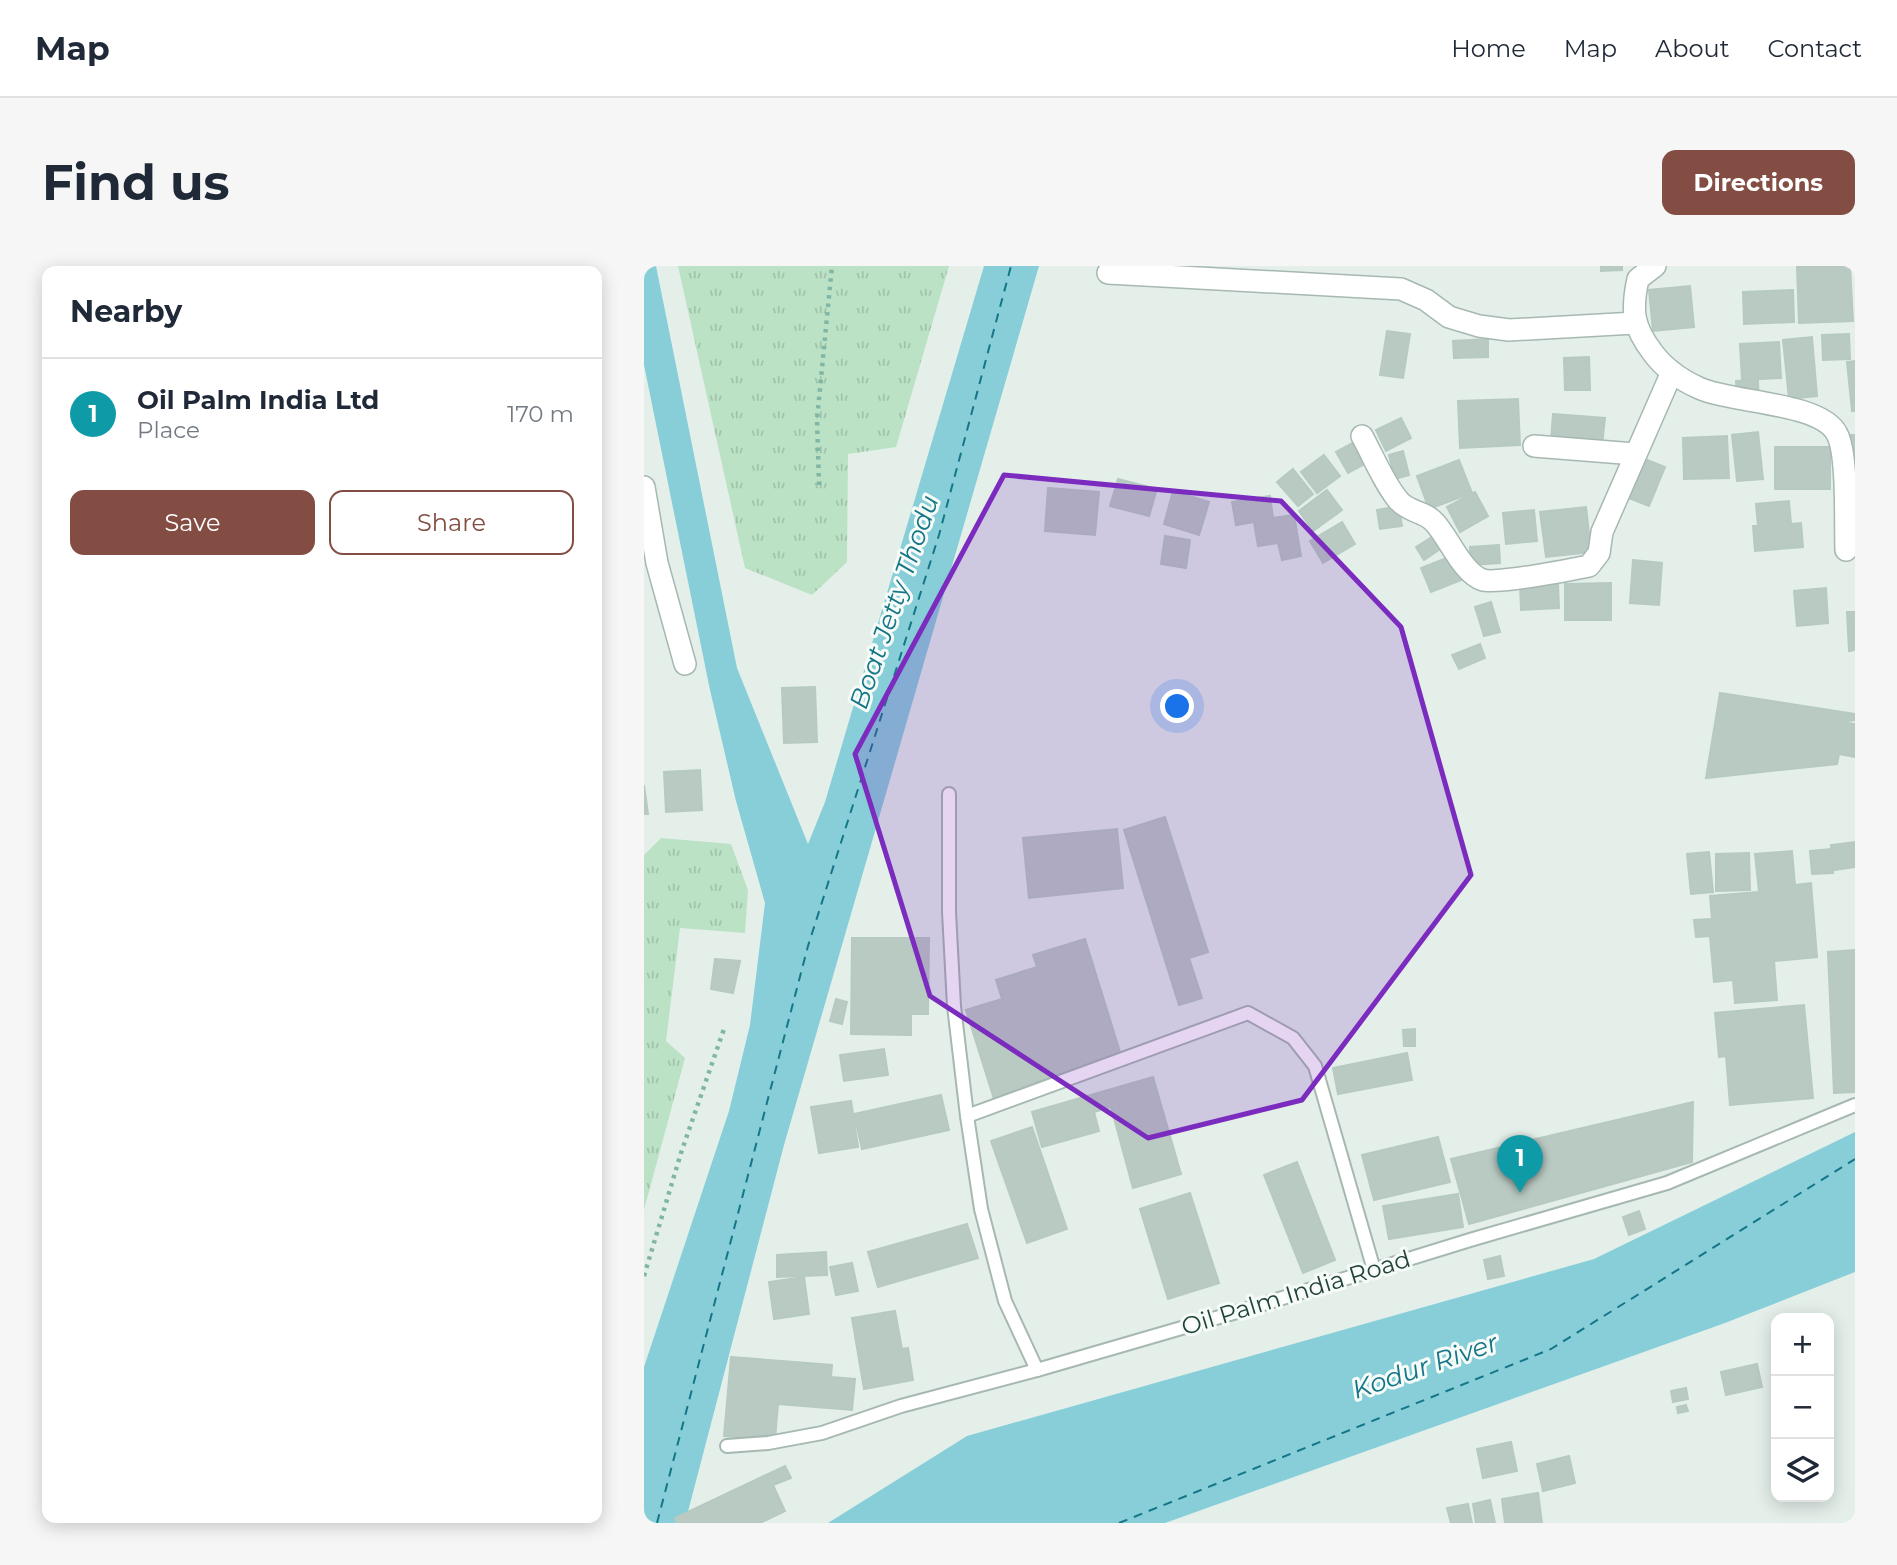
<!DOCTYPE html>
<html lang="en">
<head>
<meta charset="utf-8">
<style>
  body { margin:0; font-family:Montserrat,sans-serif; background:#f6f6f7; color:#1f2937 }
  .controls { position:absolute; right:21px; bottom:21px; display:grid; overflow:hidden; border-radius:14px; box-shadow:0 4px 18px #0003 }
  .controls button { width:63px; height:63px; display:grid; place-items:center; padding:0; border:0; border-bottom:2px solid #e0e1e3; background:#fff; color:#1f2937; font:35px sans-serif }
  .you { position:absolute; left:534px; top:441px; width:24px; height:24px; margin:-18px; border:5px solid #fff; border-radius:50%; background:#1a73e8; box-shadow:0 0 0 10px #1a73e833 }
  .badge { display:grid; place-items:center; width:46px; height:46px; border-radius:50%; background:#844d44; color:#fff; font-size:23px; font-weight:700 }
  .pin { position:absolute; translate:-50% -58px; filter:drop-shadow(0 2px 4px #0008) }
  .pin::after { content:''; position:absolute; top:37px; width:24px; height:21px; background:inherit; clip-path:polygon(0 0,100% 0,50% 100%) }
  .list { margin:0; padding:0; list-style:none }
  h2 { display:flex; justify-content:space-between; align-items:center; height:91px; margin:0; padding:0 28px; font-size:30px }
  h2 small { font-size:23px; font-weight:400; color:#747a83 }
  .list li { display:grid; grid-template-columns:46px 1fr auto; gap:21px; align-items:center; box-sizing:border-box; height:112px; padding:0 28px; border-top:2px solid #e0e1e3 }
  .list b { display:block; font-size:26px; white-space:nowrap }
  .list p { margin:0; font-size:23px; white-space:nowrap; color:#747a83 }
  .list em { font-size:23px; font-style:normal; color:#747a83 }
  .actions { display:flex; gap:14px; padding:21px 28px }
  .actions a { flex:1; padding:16px 0; border:2px solid #844d44; border-radius:14px; text-align:center; font-size:24px; color:#844d44 }
  .actions .main { background:#844d44; color:#fff }
  .icon { flex:none; width:38px; height:38px; fill:none; stroke:currentColor; stroke-width:2; stroke-linecap:round; stroke-linejoin:round }
  .map { position:relative; flex:none; width:1211px; height:1257px; overflow:hidden; border-radius:14px }
  header { display:flex; align-items:center; gap:42px; box-sizing:border-box; height:98px; padding:0 35px; background:#fff; border-bottom:2px solid #e0e1e3 }
  header strong { font-size:33px }
  nav { display:flex; gap:38px; margin-inline-start:auto; font-size:24px }
  .intro { display:flex; align-items:center; justify-content:space-between; box-sizing:border-box; height:168px; padding:0 42px }
  h1 { margin:0; font-size:49px }
  .button { padding:18px 32px; border-radius:14px; background:#844d44; color:#fff; font-size:24px; font-weight:700 }
  main { display:flex; gap:42px; padding:0 42px }
  aside { flex:1; background:#fff; border-radius:14px; box-shadow:0 4px 18px #0003 }
  .map>svg:first-child { display:block }
  .grass { fill:url(#grass-tufts) }
  .water { fill:#87ced9 }
  .lines { fill:none; stroke-linecap:round; stroke-linejoin:round }
  .ferry { stroke:#147687; stroke-width:2; stroke-dasharray:9 7; stroke-linecap:butt }
  .building { fill:#b9cac3; stroke:#b6cac1; stroke-width:2 }
  .lane-casing { stroke:#a6b8b1; stroke-width:16 }
  .street-casing { stroke:#a6b8b1; stroke-width:24 }
  .path { stroke:#82b6a4; stroke-width:4.5; stroke-dasharray:3.5 5; stroke-linecap:butt }
  .lane { stroke:#fff; stroke-width:12 }
  .street { stroke:#fff; stroke-width:21 }
  .marked { fill:#7b2cbf; fill-opacity:0.2; stroke:#7b2cbf; stroke-width:5; stroke-linejoin:round }
  .labels { text-anchor:middle; stroke-width:6; stroke-linejoin:round; paint-order:stroke }
  .street-label { font-size:24px; fill:#214339; stroke:#f6fbf8 }
  .water-label { font-size:26px; font-style:italic; fill:#147687; stroke:#f6fbf8 }
</style>
</head>
<body>
<header>
<strong>Map</strong>
<nav><a>Home</a><a>Map</a><a>About</a><a>Contact</a></nav>
</header>
<div class="intro"><h1>Find us</h1><a class="button">Directions</a></div>
<main>
<aside>
<h2>Nearby<small></small></h2>
<ul class="list">
<li><span class="badge" style="background:#0f9aa8">1</span><div><b>Oil Palm India Ltd</b><p>Place</p></div><em>170 m</em></li>
</ul>
<div class="actions"><a class="main">Save</a><a>Share</a></div>
</aside>
<div class="map">
<svg width="1211" height="1257" viewBox="0 0 1211 1257">
  <defs>
    <pattern id="grass-tufts" width="24" height="20" patternUnits="userSpaceOnUse" patternTransform="scale(1.75)"><rect width="24" height="20" fill="#bbe2c5"/><path d="M3 7l-1-3M5 7V3M7 7l1-3M15 17l-1-3M17 17v-4M19 17l1-3" fill="none" stroke="#a0c3aa"/></pattern>
  </defs>
  <rect width="100%" height="100%" fill="#e4efea"/>
  <g class="grass">
    <polygon points="34,0 305,0 252,181 204,188 203,296 168,329 101,302"/>
    <polygon points="17,572 87,578 104,624 101,667 36,662 22,775 41,792 0,944 0,589"/>
  </g>
  <g class="water">
    <polygon points="0,0 12,0 93,402 164,578 181,536 340,0 395,0 140,879 41,1257 0,1257 0,1101 85,845 106,759 121,637 92,535 66,424 0,99"/>
    <polygon points="1211,866 1211,1006 1081,1057 521,1257 184,1257 323,1170 950,993"/>
  </g>
  <g class="lines">
    <g class="ferry">
      <polyline points="13,1257 164,680 295,269 367,0"/>
      <polyline points="475,1257 907,1083 1211,893"/>
    </g>
  </g>
  <g class="building">
    <polygon points="957,0 978,0 978,4 957,5"/>
    <polygon points="1153,0 1206,0 1209,55 1155,57"/>
    <polygon points="1046,20 1050,61 1009,65 1005,24"/>
    <polygon points="1149,24 1150,56 1100,58 1099,26"/>
    <polygon points="743,65 766,68 759,112 736,109"/>
    <polygon points="1205,68 1206,93 1179,94 1178,69"/>
    <polygon points="1168,71 1173,130 1145,133 1139,74"/>
    <polygon points="844,73 844,91 810,92 809,75"/>
    <polygon points="1135,76 1137,112 1098,114 1096,78"/>
    <polygon points="945,91 946,124 921,124 920,92"/>
    <polygon points="1211,95 1211,145 1208,145 1203,96"/>
    <polygon points="1114,114 1115,141 1093,142 1092,115"/>
    <polygon points="874,133 876,179 816,182 814,135"/>
    <polygon points="909,148 961,152 958,179 907,174"/>
    <polygon points="757,152 767,172 742,185 732,164"/>
    <polygon points="1114,166 1119,213 1093,215 1088,169"/>
    <polygon points="1206,169 1211,169 1211,225"/>
    <polygon points="1083,170 1085,212 1040,213 1039,172"/>
    <polygon points="714,174 726,195 704,207 692,186"/>
    <rect x="1131" y="181" width="55" height="42"/>
    <polygon points="759,185 765,209 751,213 745,189"/>
    <polygon points="680,189 696,210 673,227 657,206"/>
    <polygon points="993,190 1021,201 1005,240 977,229"/>
    <polygon points="815,194 828,227 785,243 773,210"/>
    <polygon points="649,203 669,228 654,240 633,216"/>
    <polygon points="474,213 513,223 505,250 466,240"/>
    <polygon points="404,222 455,226 451,269 401,265"/>
    <polygon points="683,224 698,244 669,265 655,245"/>
    <polygon points="529,225 565,236 555,269 520,258"/>
    <polygon points="831,226 844,250 816,266 803,241"/>
    <polygon points="626,230 629,252 650,249 657,290 638,294 634,277 614,280 610,256 592,259 588,236"/>
    <polygon points="1145,235 1147,258 1157,257 1159,281 1111,285 1109,260 1114,260 1112,238"/>
    <polygon points="755,240 758,260 736,263 733,244"/>
    <polygon points="942,241 947,286 902,291 896,246"/>
    <polygon points="890,244 893,275 862,278 859,247"/>
    <polygon points="698,256 711,278 679,297 666,275"/>
    <polygon points="791,269 799,281 780,294 772,281"/>
    <polygon points="521,270 546,274 542,302 517,298"/>
    <polygon points="855,279 856,297 827,299 826,281"/>
    <polygon points="810,289 820,313 787,326 777,302"/>
    <polygon points="989,294 1018,297 1015,339 986,337"/>
    <polygon points="914,316 915,342 877,344 876,318"/>
    <polygon points="967,317 967,354 921,354 921,318"/>
    <polygon points="1182,322 1184,357 1153,360 1150,325"/>
    <polygon points="847,336 856,366 840,370 831,341"/>
    <polygon points="1203,346 1211,346 1211,384 1205,385"/>
    <polygon points="836,378 841,392 815,403 808,389"/>
    <polygon points="171,421 173,476 140,477 138,422"/>
    <polygon points="1076,427 1211,448 1211,454 1198,456 1211,458 1211,491 1195,488 1193,498 1062,512"/>
    <polygon points="56,504 58,544 22,546 20,506"/>
    <polygon points="0,519 4,548 0,548"/>
    <polygon points="521,551 564,686 545,692 558,732 535,739 480,564"/>
    <polygon points="473,563 479,622 385,632 379,572"/>
    <polygon points="1211,576 1211,601 1190,604 1187,579"/>
    <polygon points="1187,583 1189,607 1168,608 1166,585"/>
    <polygon points="1148,585 1151,619 1167,617 1173,691 1130,695 1133,734 1091,737 1089,714 1070,716 1066,670 1052,671 1050,654 1068,653 1066,630 1115,626 1111,588"/>
    <polygon points="1065,586 1069,626 1047,628 1043,588"/>
    <polygon points="1105,587 1106,624 1072,625 1072,588"/>
    <polygon points="208,672 285,672 284,748 267,748 267,769 207,768"/>
    <polygon points="441,673 477,789 370,823 371,827 350,833 322,744 358,733 352,714 393,701 389,689"/>
    <polygon points="1211,684 1211,826 1190,827 1184,686"/>
    <polygon points="71,693 96,695 89,727 67,723"/>
    <polygon points="192,733 203,736 198,758 186,755"/>
    <polygon points="1160,739 1169,832 1086,839 1082,790 1075,791 1071,747"/>
    <polygon points="771,763 771,780 760,780 759,764"/>
    <polygon points="240,783 244,809 200,815 196,789"/>
    <polygon points="763,787 768,814 694,828 689,802"/>
    <polygon points="509,811 537,908 489,922 467,841 450,846 455,865 398,881 388,846"/>
    <polygon points="297,829 305,864 218,883 210,848"/>
    <polygon points="207,835 214,881 175,887 167,841"/>
    <polygon points="1049,836 1048,896 825,958 807,893"/>
    <polygon points="388,861 423,963 383,977 347,875"/>
    <polygon points="794,871 806,916 730,934 718,889"/>
    <polygon points="653,896 691,994 659,1007 620,909"/>
    <polygon points="546,927 575,1017 524,1033 496,943"/>
    <polygon points="814,928 819,961 745,973 739,940"/>
    <polygon points="995,945 1001,963 985,969 979,951"/>
    <polygon points="323,958 334,992 234,1021 224,986"/>
    <polygon points="182,986 183,1009 133,1011 133,989"/>
    <polygon points="856,990 860,1010 844,1013 840,994"/>
    <polygon points="208,997 214,1025 192,1029 186,1001"/>
    <polygon points="160,1011 165,1048 130,1053 125,1016"/>
    <polygon points="251,1045 258,1083 264,1082 269,1114 220,1123 208,1052"/>
    <polygon points="87,1091 188,1099 187,1111 211,1113 208,1144 134,1138 131,1174 80,1170"/>
    <polygon points="1113,1098 1118,1121 1082,1129 1077,1106"/>
    <polygon points="1042,1122 1044,1133 1029,1136 1027,1125"/>
    <polygon points="1042,1139 1044,1145 1034,1147 1033,1141"/>
    <polygon points="867,1176 873,1205 839,1212 833,1183"/>
    <polygon points="925,1190 931,1217 899,1225 893,1198"/>
    <polygon points="141,1200 147,1212 129,1219 141,1245 116,1257 33,1257 31,1252"/>
    <polygon points="894,1227 898,1257 861,1257 858,1233"/>
    <polygon points="846,1234 851,1257 832,1257 829,1238"/>
    <polygon points="824,1238 828,1257 807,1257 803,1242"/>
  </g>
  <g class="lines">
    <defs>
      <g id="lane">
        <polyline points="305,528 305,646 310,740 323,850 337,943 361,1035 393,1104"/>
        <polyline points="323,850 604,747 649,772 671,800 730,1004"/>
        <polyline points="83,1180 124,1177 178,1167 257,1140 393,1104 603,1043 826,974 1023,917 1211,839"/>
      </g>
      <g id="street">
        <path d="M1011 0 994 13C987 45 989 61 1009 87 1021 103 1037 114 1055 122 1087 137 1177 136 1193 168 1204 188 1201 258 1202 284"/>
        <polyline points="464,7 757,23 782,34 805,51 835,60 865,64 991,57"/>
        <path d="M718 170C729 190 741 219 755 235 766 247 781 245 791 257 805 272 819 308 839 314 853 318 926 304 945 300L955 287 958 266 1028 106"/>
        <polyline points="890,180 991,188"/>
        <polyline points="0,221 13,297 41,398"/>
      </g>
    </defs>
    <use href="#lane" class="lane-casing"/>
    <use href="#street" class="street-casing"/>
    <g class="path">
      <polyline points="175,219 173,153 188,0"/>
      <polyline points="0,1010 37,887 81,760"/>
    </g>
    <use href="#lane" class="lane"/>
    <use href="#street" class="street"/>
  </g>
  <path class="marked" d="M360 209 637 235 757 361 827 609 658 834 504 872 286 730 211 488Z"/>
  <g class="labels">
    <g class="street-label">
      <text transform="translate(652 1027) rotate(-17)" y="8">Oil Palm India Road</text>
    </g>
    <g class="water-label">
      <text transform="translate(250 336) rotate(-71)" y="9">Boat Jetty Thodu</text>
      <text transform="translate(781 1100) rotate(-19)" y="9">Kodur River</text>
    </g>
  </g>
</svg>
<div class="controls">
<button>+</button>
<button>−</button>
<button><svg class="icon" aria-label="layers" viewBox="0 0 24 24"><path d="M12 4l9 5-9 5-9-5zM3 14l9 5 9-5"/></svg></button>
</div>
<div class="you"></div>
<div class="pin badge" style="left:876px;top:927px;background:#0f9aa8">1</div>
</div>
</main>
</body>
</html>
